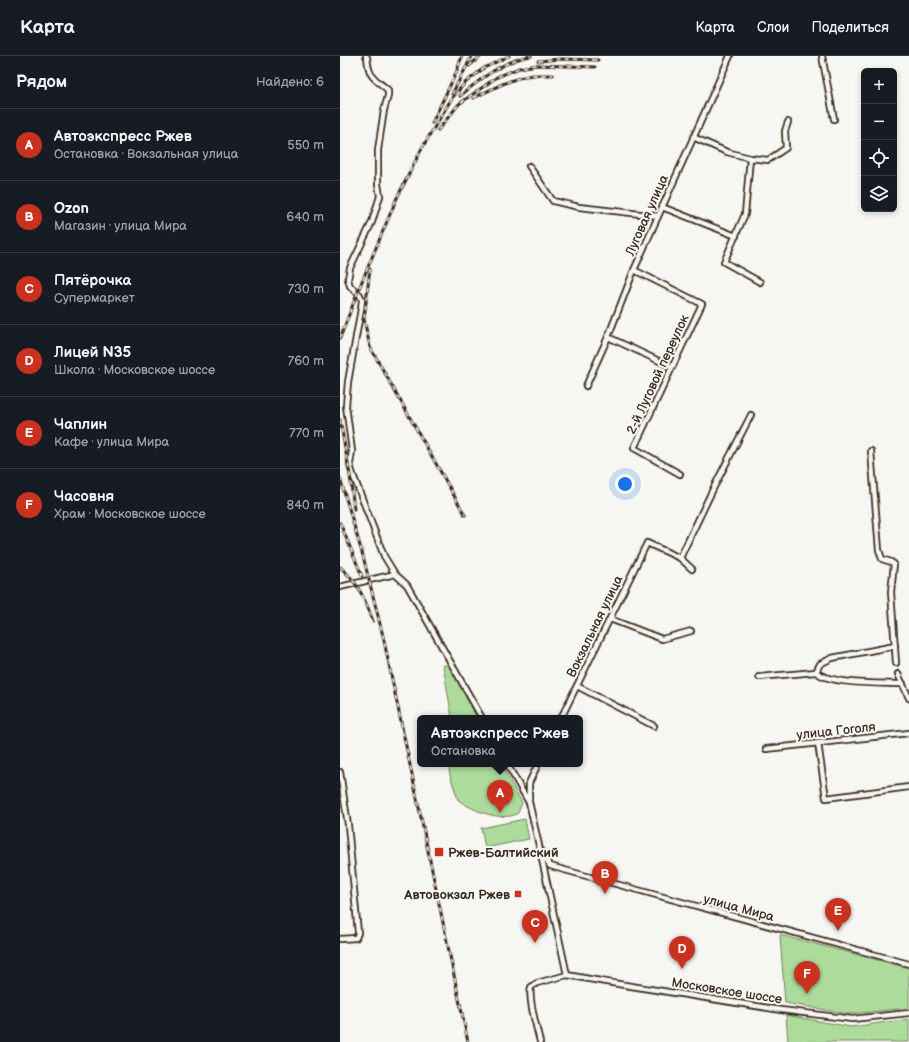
<!DOCTYPE html>
<html lang="ru">
<head>
<meta charset="utf-8">
<style>
  body { margin:0; font-family:"Balsamiq Sans",sans-serif; background:#20242c; color:#f1f3f6 }
  .controls { position:absolute; right:12px; top:12px; display:grid; overflow:hidden; border-radius:6px; box-shadow:0 2px 6px #0003 }
  .controls button { width:36px; height:36px; display:grid; place-items:center; padding:0; border:0; border-bottom:1px solid #363941; background:#171b24; color:#f1f3f6; font:20px sans-serif }
  .you { position:absolute; left:285px; top:428px; width:14px; height:14px; margin:-10px; border:3px solid #fff; border-radius:50%; background:#1a73e8; box-shadow:0 0 0 6px #1a73e833 }
  .badge { display:grid; place-items:center; width:26px; height:26px; border-radius:50%; background:#c8321e; color:#fff; font-size:13px; font-weight:700 }
  .pin { position:absolute; translate:-50% -33px; filter:drop-shadow(0 1px 2px #0008) }
  .pin::after { content:''; position:absolute; top:21px; width:14px; height:12px; background:inherit; clip-path:polygon(0 0,100% 0,50% 100%) }
  .popup { position:absolute; left:77px; top:659px; width:166px; height:52px; box-sizing:border-box; display:grid; place-content:center; border-radius:6px; background:#171b24; filter:drop-shadow(0 1px 3px #0005); font-size:13px; white-space:nowrap; color:#9ea1a6 }
  .popup b { font-size:15px; color:#f1f3f6 }
  .popup::after { content:''; position:absolute; left:50%; top:100%; margin-left:-8px; border:8px solid transparent; border-top-color:#171b24 }
  .list { margin:0; padding:0; list-style:none }
  h2 { display:flex; justify-content:space-between; align-items:center; height:52px; margin:0; padding:0 16px; font-size:17px }
  h2 small { font-size:13px; font-weight:400; color:#9ea1a6 }
  .list li { display:grid; grid-template-columns:26px 1fr auto; gap:12px; align-items:center; box-sizing:border-box; height:72px; padding:0 16px; border-top:1px solid #363941 }
  .list b { display:block; font-size:15px; white-space:nowrap }
  .list p { margin:0; font-size:13px; white-space:nowrap; color:#9ea1a6 }
  .list em { font-size:13px; font-style:normal; color:#9ea1a6 }
  .icon { flex:none; width:22px; height:22px; fill:none; stroke:currentColor; stroke-width:2; stroke-linecap:round; stroke-linejoin:round }
  .map { position:relative; flex:none; width:569px; height:986px; overflow:hidden }
  header { display:flex; align-items:center; gap:24px; box-sizing:border-box; height:56px; padding:0 20px; background:#171b24; border-bottom:1px solid #363941 }
  header strong { font-size:19px }
  nav { display:flex; gap:22px; margin-inline-start:auto; font-size:14px }
  main { display:flex }
  aside { flex:1; background:#171b24 }
  .map>svg:first-child { display:block }
  .green { fill:#acdb9b; stroke:#74825c }
  .lines { fill:none; stroke-linecap:round; stroke-linejoin:round }
  .minor-casing { stroke:#3b2a1e; stroke-width:8 }
  .minor { stroke:#f6f6f2; stroke-width:4.5 }
  .rail-casing { stroke:#3b2a1e; stroke-width:3 }
  .rail { stroke:#f6f6f2; stroke-width:1.5; stroke-dasharray:4.5; stroke-linecap:butt }
  .poi-dot { fill:#c8321e; stroke:#f6f6f2; stroke-width:1.5 }
  .labels { text-anchor:middle; stroke-width:4; stroke-linejoin:round; paint-order:stroke }
  .street-label { font-size:13px; fill:#3b2a1e; stroke:#f6f6f2 }
  .poi-label { font-size:13px; font-weight:bold; fill:#3b2a1e; stroke:#f6f6f2; text-anchor:start }
</style>
</head>
<body>
<header>
<strong>Карта</strong>
<nav><a>Карта</a><a>Слои</a><a>Поделиться</a></nav>
</header>
<main>
<aside>
<h2>Рядом<small>Найдено: 6</small></h2>
<ul class="list">
<li><span class="badge">A</span><div><b>Автоэкспресс Ржев</b><p>Остановка · Вокзальная улица</p></div><em>550 m</em></li>
<li><span class="badge">B</span><div><b>Ozon</b><p>Магазин · улица Мира</p></div><em>640 m</em></li>
<li><span class="badge">C</span><div><b>Пятёрочка</b><p>Супермаркет</p></div><em>730 m</em></li>
<li><span class="badge">D</span><div><b>Лицей N35</b><p>Школа · Московское шоссе</p></div><em>760 m</em></li>
<li><span class="badge">E</span><div><b>Чаплин</b><p>Кафе · улица Мира</p></div><em>770 m</em></li>
<li><span class="badge">F</span><div><b>Часовня</b><p>Храм · Московское шоссе</p></div><em>840 m</em></li>
</ul>
</aside>
<div class="map">
<svg width="569" height="986" viewBox="0 0 569 986">
  <rect width="100%" height="100%" fill="#f6f6f2"/>
  <filter id="ink" filterUnits="userSpaceOnUse"><feTurbulence type="fractalNoise" baseFrequency=".025" numOctaves="2"/><feDisplacementMap in="SourceGraphic" scale="8" xChannelSelector="R" yChannelSelector="G"/><feConvolveMatrix kernelMatrix="1 2 1 2 8 2 1 2 1" color-interpolation-filters="sRGB"/></filter>
  <g filter="url(#ink)">
    <g class="green">
      <polygon points="103,609 109,609 137,662 112,662"/>
      <path d="M108 708H161L182 747 178 757C176 758 172 760 170 760 153 763 131 753 118 744L110 719Z"/>
      <polygon points="185,763 189,783 145,792 141,772"/>
      <polygon points="440,879 569,912 569,952 509,958 445,947"/>
      <polygon points="446,959 511,971 569,963 569,986 448,986"/>
    </g>
    <g class="lines">
      <defs>
        <g id="minor">
          <path d="M26 0 27 1C29 22 33 21 48 34V40L44 54 38 94V128L40 140 32 166 10 212 8 223 10 230 20 239 22 244 21 253 8 326 6 350 12 395 10 408 12 416 44 500 55 518 67 529 142 662"/>
          <polyline points="482,0 494,63"/>
          <polyline points="353,81 387,96 410,102"/>
          <polyline points="189,110 213,145 239,151 318,160"/>
          <polyline points="322,151 396,180"/>
          <polyline points="294,214 362,248 294,392 340,418"/>
          <polyline points="420,226 384,206 405,158 410,102 428,104 446,92 445,75 448,66"/>
          <polyline points="268,281 332,311"/>
          <polyline points="246,330 268,281 294,214 390,0"/>
          <polyline points="531,395 539,494 542,503 551,506 554,508 551,536 556,607"/>
          <polyline points="340,502 373,433 411,359"/>
          <polyline points="0,531 55,518"/>
          <polyline points="270,563 322,583 351,575"/>
          <polyline points="476,616 480,608 492,602 555,590"/>
          <polyline points="558,618 569,642"/>
          <path d="M419 621 476 616C491 629 542 627 563 628"/>
          <polyline points="237,630 314,670"/>
          <polyline points="221,662 307,487 340,502 352,513"/>
          <polyline points="478,687 486,742 569,731"/>
          <polyline points="426,693 569,677"/>
          <polyline points="167,708 188,745"/>
          <polyline points="198,708 189,727 189,746 200,794 210,810 569,908"/>
          <polyline points="0,716 8,769 18,877 16,882 0,883"/>
          <polyline points="201,799 227,919"/>
          <path d="M200 986C197 972 188 944 191 931L197 927 227 919 266 926 441 954 512 963 569 957"/>
        </g>
      </defs>
      <use href="#minor" class="minor-casing"/>
      <use href="#minor" class="minor"/>
      <defs>
        <g id="rail">
          <polyline points="198,5 220,3 258,4"/>
          <polyline points="129,10 141,0"/>
          <polyline points="112,38 132,0"/>
          <path d="M120 40C139 24 164 4 191 0"/>
          <path d="M134 42C152 33 173 21 194 19 200 19 207 19 213 19"/>
          <polyline points="92,67 116,17 122,0"/>
          <polyline points="98,74 119,48 157,21 179,12 197,9 255,11"/>
          <polyline points="30,213 24,263 30,291 125,459"/>
          <polyline points="0,282 20,230 56,144 82,92 112,42 125,27 144,12 169,0"/>
          <polyline points="0,364 10,419 14,453"/>
          <polyline points="0,422 23,500 43,580 128,986"/>
          <polyline points="0,467 22,520"/>
          <path d="M0 511C17 525 26 545 33 565"/>
        </g>
      </defs>
      <use href="#rail" class="rail-casing"/>
      <use href="#rail" class="rail"/>
    </g>
  </g>
  <g class="poi-dot">
    <rect x="94" y="791" width="10" height="10" rx="2"/>
    <rect x="174" y="834" width="8" height="8" rx="2"/>
  </g>
  <g class="labels">
    <g class="street-label">
      <text transform="translate(306 159) rotate(-66)" y="5">Луговая улица</text>
      <text transform="translate(317 318) rotate(-65)" y="5">2-й Луговой переулок</text>
      <text transform="translate(254 570) rotate(-64)" y="5">Вокзальная улица</text>
      <text transform="translate(496 674) rotate(-6)" y="5">улица Гоголя</text>
      <text transform="translate(399 851) rotate(15)" y="5">улица Мира</text>
      <text transform="translate(387 934) rotate(9)" y="5">Московское шоссе</text>
    </g>
    <g class="poi-label">
      <text x="108" y="801">Ржев-Балтийский</text>
      <text x="170" y="843" text-anchor="end">Автовокзал Ржев</text>
    </g>
  </g>
</svg>
<div class="controls">
<button>+</button>
<button>−</button>
<button><svg class="icon" aria-label="locate" viewBox="0 0 24 24"><circle cx="12" cy="12" r="6"/><path d="M12 2v4M12 18v4M2 12h4M18 12h4"/></svg></button>
<button><svg class="icon" aria-label="layers" viewBox="0 0 24 24"><path d="M12 4l9 5-9 5-9-5zM3 14l9 5 9-5"/></svg></button>
</div>
<div class="you"></div>
<div class="pin badge" style="left:160px;top:757px">A</div>
<div class="popup"><b>Автоэкспресс Ржев</b>Остановка</div>
<div class="pin badge" style="left:265px;top:838px">B</div>
<div class="pin badge" style="left:195px;top:887px">C</div>
<div class="pin badge" style="left:342px;top:913px">D</div>
<div class="pin badge" style="left:498px;top:875px">E</div>
<div class="pin badge" style="left:467px;top:938px">F</div>
</div>
</main>
</body>
</html>
